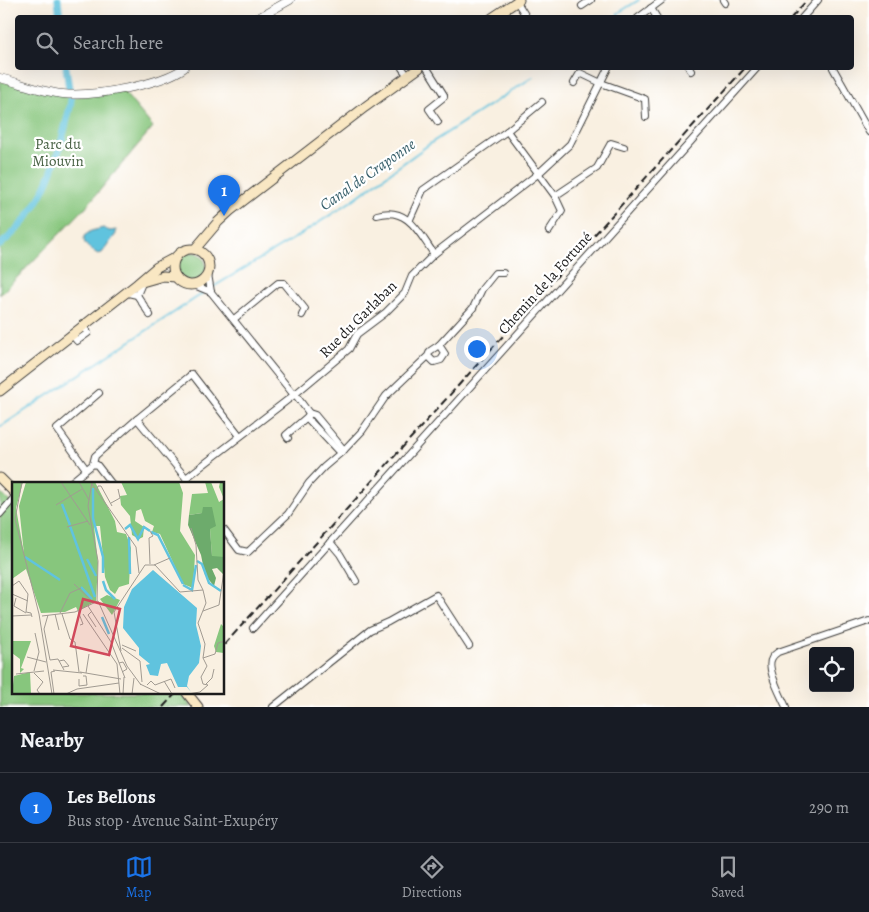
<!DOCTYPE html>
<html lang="en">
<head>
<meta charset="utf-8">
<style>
  body { margin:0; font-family:Alegreya,serif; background:#242831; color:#f1f3f6 }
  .controls { position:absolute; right:15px; bottom:15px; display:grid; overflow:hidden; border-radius:5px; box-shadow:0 5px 20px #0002 }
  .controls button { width:45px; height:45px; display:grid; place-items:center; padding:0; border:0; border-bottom:1px solid #363941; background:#171b24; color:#f1f3f6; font:25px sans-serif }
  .you { position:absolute; left:476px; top:348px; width:18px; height:18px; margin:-12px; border:4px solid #fff; border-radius:50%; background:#1a73e8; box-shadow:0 0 0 8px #1a73e833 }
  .badge { display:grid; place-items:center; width:32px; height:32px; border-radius:50%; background:#1a73e8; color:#fff; font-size:16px; font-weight:700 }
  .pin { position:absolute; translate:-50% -41px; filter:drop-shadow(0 1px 2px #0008) }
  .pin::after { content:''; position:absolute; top:26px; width:18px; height:15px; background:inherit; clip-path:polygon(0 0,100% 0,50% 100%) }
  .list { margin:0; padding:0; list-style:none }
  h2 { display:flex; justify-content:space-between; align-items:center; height:65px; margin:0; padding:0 20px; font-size:21px }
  h2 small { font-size:16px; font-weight:400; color:#9ea1a6 }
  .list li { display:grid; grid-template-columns:32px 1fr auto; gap:15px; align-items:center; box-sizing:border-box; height:70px; padding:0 20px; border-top:1px solid #363941 }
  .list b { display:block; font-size:19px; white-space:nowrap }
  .list p { margin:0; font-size:16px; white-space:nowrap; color:#9ea1a6 }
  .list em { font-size:16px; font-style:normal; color:#9ea1a6 }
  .icon { flex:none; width:28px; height:28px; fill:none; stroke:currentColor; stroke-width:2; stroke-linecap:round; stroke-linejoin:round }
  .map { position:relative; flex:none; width:869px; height:707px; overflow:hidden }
  .search { position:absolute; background:#171b24; box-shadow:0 5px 20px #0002; left:15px; right:15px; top:15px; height:55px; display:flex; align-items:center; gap:12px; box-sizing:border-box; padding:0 18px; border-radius:5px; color:#9ea1a6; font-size:19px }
  .sheet { height:135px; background:#171b24 }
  nav { display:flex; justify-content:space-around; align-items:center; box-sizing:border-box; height:70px; border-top:1px solid #363941; background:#171b24; font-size:14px; color:#9ea1a6 }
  nav a { display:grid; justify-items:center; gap:2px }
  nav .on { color:#1a73e8 }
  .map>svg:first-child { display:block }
  .green { fill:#87c67d; stroke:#52714c }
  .water { fill:#60c3de; stroke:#3e707d }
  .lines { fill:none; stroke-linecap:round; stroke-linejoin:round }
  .stream { stroke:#60c3de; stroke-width:2 }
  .canal { stroke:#60c3de; stroke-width:7 }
  .minor-casing { stroke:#3d3c3a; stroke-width:8 }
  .tertiary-casing { stroke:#3d3c3a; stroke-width:9 }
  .secondary-casing { stroke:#3d3c3a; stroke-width:11 }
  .minor { stroke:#fff; stroke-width:6 }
  .tertiary { stroke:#fff; stroke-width:8 }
  .secondary { stroke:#f9e7c3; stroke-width:9 }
  .rail { stroke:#1c1c1c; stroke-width:2; stroke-dasharray:8 4; stroke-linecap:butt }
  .labels { text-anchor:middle; stroke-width:4.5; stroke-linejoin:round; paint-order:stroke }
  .park-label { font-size:15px; fill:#476043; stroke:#fff }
  .street-label { font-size:15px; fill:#1c1c1c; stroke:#fff }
  .water-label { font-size:16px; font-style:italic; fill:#375f6a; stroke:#fff }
  .inset-river { fill:none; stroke:#60c3de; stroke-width:2.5 }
  .inset-road { fill:none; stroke:#a19b92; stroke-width:1 }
  .view { fill:#d1495b; fill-opacity:0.15; stroke:#d1495b; stroke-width:2.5 }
  .inset-edge { fill:none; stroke:#1c1c1c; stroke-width:2.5 }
</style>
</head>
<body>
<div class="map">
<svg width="869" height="707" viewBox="0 0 869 707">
  <rect width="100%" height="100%" fill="#fff"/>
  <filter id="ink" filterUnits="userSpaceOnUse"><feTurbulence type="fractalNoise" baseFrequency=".02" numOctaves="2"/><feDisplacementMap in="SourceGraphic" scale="10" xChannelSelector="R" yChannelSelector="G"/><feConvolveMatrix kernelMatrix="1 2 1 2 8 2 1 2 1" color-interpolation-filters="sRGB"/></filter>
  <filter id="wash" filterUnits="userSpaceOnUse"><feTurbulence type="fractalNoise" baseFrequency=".0096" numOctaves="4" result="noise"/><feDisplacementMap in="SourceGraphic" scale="20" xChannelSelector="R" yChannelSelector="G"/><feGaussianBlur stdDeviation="1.12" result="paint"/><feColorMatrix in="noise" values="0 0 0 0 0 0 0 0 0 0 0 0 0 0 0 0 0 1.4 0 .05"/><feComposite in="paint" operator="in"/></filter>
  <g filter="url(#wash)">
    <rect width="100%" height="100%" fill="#f9f0e1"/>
    <g class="green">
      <polygon points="0,81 71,97 123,91 153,127 85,208 0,295"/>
      <circle cx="191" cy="267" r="15"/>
      <polygon points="0,492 14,506 14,693 181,693 192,707 0,707"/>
    </g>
    <path class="water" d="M103 228 110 231 116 230V234L102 253 98 254C90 249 83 246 84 236L91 231Z"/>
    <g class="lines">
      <g class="stream">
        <polyline points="618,18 618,13 639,0"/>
        <polyline points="213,287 303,233 350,202 431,143 533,77"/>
        <polyline points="0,427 202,294"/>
      </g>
      <g class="canal">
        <polyline points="58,0 60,18"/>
        <polyline points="66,68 69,89"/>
        <path d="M0 245C46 208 57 161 70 107L71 100"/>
      </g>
    </g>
  </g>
  <g filter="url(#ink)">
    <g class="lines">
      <defs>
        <g id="minor">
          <polyline points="723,0 725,3"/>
          <polyline points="517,2 527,18"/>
          <polyline points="582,6 591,0"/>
          <polyline points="651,8 657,18"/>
          <polyline points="638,18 662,0"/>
          <polyline points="802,18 818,0"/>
          <polyline points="402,68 408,76"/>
          <polyline points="427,68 444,95 444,97 429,109 438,122"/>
          <polyline points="689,68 691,71"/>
          <polyline points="833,68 869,132"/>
          <polyline points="574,83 580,73 601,83 645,99 646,117"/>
          <polyline points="507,131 555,196 562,211 549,231"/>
          <polyline points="555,196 597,168 611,143 624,147"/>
          <path d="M377 215C408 206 419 233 434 254"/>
          <polyline points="410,219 423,190 507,131 542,102"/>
          <polyline points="194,285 211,292 208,274"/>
          <polyline points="211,292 294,395"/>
          <polyline points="124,294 128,293 137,295 143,281"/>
          <polyline points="137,295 150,315"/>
          <polyline points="234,319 278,283 284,283 305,309 302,315"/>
          <polyline points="71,334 77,341 88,333 82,325"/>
          <polyline points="439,345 473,308 482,289 495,273 503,273"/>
          <polyline points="295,394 309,413 315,415 344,450"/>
          <polyline points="309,413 307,418 339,452"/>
          <polyline points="288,438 286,435 308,416"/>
          <polyline points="93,464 95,456 137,419"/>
          <polyline points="86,469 57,429 99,393"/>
          <polyline points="186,478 137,419 192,374 240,436"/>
          <polyline points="70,483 93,464 97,465 111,483"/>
          <polyline points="188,483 186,478 294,395 349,349 357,334 385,313 405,293 412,276 434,254 539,173 570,144 608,68"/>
          <polyline points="0,514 14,498"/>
          <polyline points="224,530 239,550 248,552 288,514 309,483 324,467 344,450 362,431 386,396 428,356 430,351 439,345 445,354 441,360 434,362 428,356"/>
          <polyline points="330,542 340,554 356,581"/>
          <polyline points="253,628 757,68"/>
          <polyline points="273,707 370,630 388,622 436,595 469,646"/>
          <path d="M786 707C782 697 765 668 772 658 773 656 775 654 778 652L869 621"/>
        </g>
        <g id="tertiary">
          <polyline points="258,18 290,0"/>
          <path d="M0 78C20 83 42 92 63 94 93 97 160 85 184 68"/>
        </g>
        <g id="secondary">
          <polyline points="492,18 519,0"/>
          <circle cx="191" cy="267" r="18"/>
          <polyline points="195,249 218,222 230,211 365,107 419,68"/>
          <polyline points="142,282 163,276 176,277"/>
          <polyline points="0,391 137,284 157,267 176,257"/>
          <polyline points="0,478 14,492"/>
          <polyline points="187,693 198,707"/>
        </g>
      </defs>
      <use href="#minor" class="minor-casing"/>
      <use href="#tertiary" class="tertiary-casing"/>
      <use href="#secondary" class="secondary-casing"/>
      <use href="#minor" class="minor"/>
      <use href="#tertiary" class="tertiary"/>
      <use href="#secondary" class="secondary"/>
      <g class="rail">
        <polyline points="791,18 807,0"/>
        <polyline points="224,645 745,68"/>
        <polyline points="163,707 176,693"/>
      </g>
    </g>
  </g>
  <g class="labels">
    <g class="park-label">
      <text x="58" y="149">Parc du<tspan x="58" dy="17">Miouvin</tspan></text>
    </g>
    <g class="street-label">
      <text transform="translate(545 283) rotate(-48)" y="5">Chemin de la Fortuné</text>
      <text transform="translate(358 319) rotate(-45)" y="5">Rue du Garlaban</text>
    </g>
    <g class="water-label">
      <text transform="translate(367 174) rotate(-35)" y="6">Canal de Craponne</text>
    </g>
  </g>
  <g transform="translate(12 482)">
    <rect width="212" height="212" fill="#f9f0e1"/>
    <path d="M0 0H11L4 26 12 72 7 24 14 0H83L103 39 105 50 114 52 119 66 117 102 107 105 103 112 98 108 93 95 88 44H82L86 81 84 119 66 129 64 125 53 130 29 131 14 87 0 97ZM109 0H167L171 11 168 49 183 73 181 106 171 102 148 52 140 50 142 44 133 39 129 27 124 29 123 39 132 45 131 55 127 57 120 53 118 34 109 23 108 14 115 13ZM193 0H199L207 20 212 17 207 5 208 0H212V75H200L198 47 190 31 177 33 180 12 196 11ZM95 113 108 118 100 133 88 117ZM209 142 212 145V171L204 170 202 164ZM0 159H19L9 186 12 187 8 191V177L0 171ZM18 190 19 212H0L2 194Z" fill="#87c67d"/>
    <path d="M191 25H200L204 44 198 47 200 74 213 75 212 93 205 86 200 87 204 96 202 104 193 93 189 73 176 43 177 33 190 31Z" fill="#6dab6c"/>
    <path d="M141 88 185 126 184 143 189 164 187 181 177 194 175 204 179 210 175 205H166L155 181 149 182 146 194 138 193 134 183 138 182 127 173V166L111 146 112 125 120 107Z" fill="#60c3de"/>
    <path class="inset-river" d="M81 6V36L91 75V91M50 22 58 43M58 44 70 78M113 47 118 43 126 57 132 45 138 49M139 50 146 53 171 102M117 55 118 92M13 75 48 98M75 77 84 94M70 78 83 115M185 79 190 82 197 101 209 109M91 99 94 108 103 117M171 103 180 108 184 83M69 105 80 117M90 135 97 152"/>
    <path class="inset-road" d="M10 0 3 37 27 132M49 0 78 43M67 0 77 18M80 0 76 24 86 79 85 119M80 2 124 65 127 91M85 8 86 4H89L100 24M99 21 108 16 106 7M44 23 70 7M55 45 76 39M179 46 184 63 186 98 191 108M138 82 137 56 141 54 138 49M142 83 158 76M62 102 82 121M0 104 7 99 16 112 14 130 19 131 20 135M0 112 16 119M4 116 2 124 14 131M86 119 115 184 129 203M76 124 99 160 113 196M66 129 71 142 68 143M191 129 207 123 212 89M79 130 76 133 84 145M48 131 58 111 69 106M27 132 40 212M43 132 47 148M50 132 58 157 63 160 67 190M71 132 105 182 108 212M36 133 32 147 38 178 46 177 52 188M0 134 19 133M30 134 63 130 86 119M110 163 124 169M110 166 128 179M109 169 102 130 133 83H143L168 110 191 108 194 121 186 141 193 162 191 176 195 184 189 195 191 202 196 203 188 210 176 212M15 175 34 180M191 176 203 172 206 161 213 159M47 179 52 178 57 184 51 185M128 179 130 200M107 181 111 180 115 187 110 190M41 188 70 191M22 189 27 170 23 151M68 190 109 197M22 191 31 200 25 208 28 212M74 191 77 172M4 192 32 189M67 197V204L75 203 74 194H71M152 199 160 212M128 202 149 212M194 202 200 196 202 187M135 203 139 199 143 203 159 197 163 206M42 212 39 190 43 189M54 212 65 207 107 201M111 212 112 195M120 212 122 196"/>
    <path class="view" d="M71 117 108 127 97 173 59 164Z"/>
    <rect width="212" height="212" class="inset-edge"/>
  </g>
</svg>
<div class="controls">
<button><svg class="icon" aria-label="locate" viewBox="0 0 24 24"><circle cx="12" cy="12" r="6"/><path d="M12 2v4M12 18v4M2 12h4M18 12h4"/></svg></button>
</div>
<div class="you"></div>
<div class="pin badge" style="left:224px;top:216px">1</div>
<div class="search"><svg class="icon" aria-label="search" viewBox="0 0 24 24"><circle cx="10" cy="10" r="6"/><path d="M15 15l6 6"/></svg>Search here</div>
</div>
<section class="sheet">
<h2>Nearby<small></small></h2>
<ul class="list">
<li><span class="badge">1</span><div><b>Les Bellons</b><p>Bus stop · Avenue Saint-Exupéry</p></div><em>290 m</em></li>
</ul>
</section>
<nav>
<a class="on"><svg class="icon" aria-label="map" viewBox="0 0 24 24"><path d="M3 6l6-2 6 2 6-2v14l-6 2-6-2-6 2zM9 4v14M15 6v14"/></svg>Map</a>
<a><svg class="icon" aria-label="directions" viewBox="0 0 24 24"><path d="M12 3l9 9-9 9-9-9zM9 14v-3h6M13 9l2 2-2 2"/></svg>Directions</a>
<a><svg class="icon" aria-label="saved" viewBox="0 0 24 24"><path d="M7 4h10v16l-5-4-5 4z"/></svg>Saved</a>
</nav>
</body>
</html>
